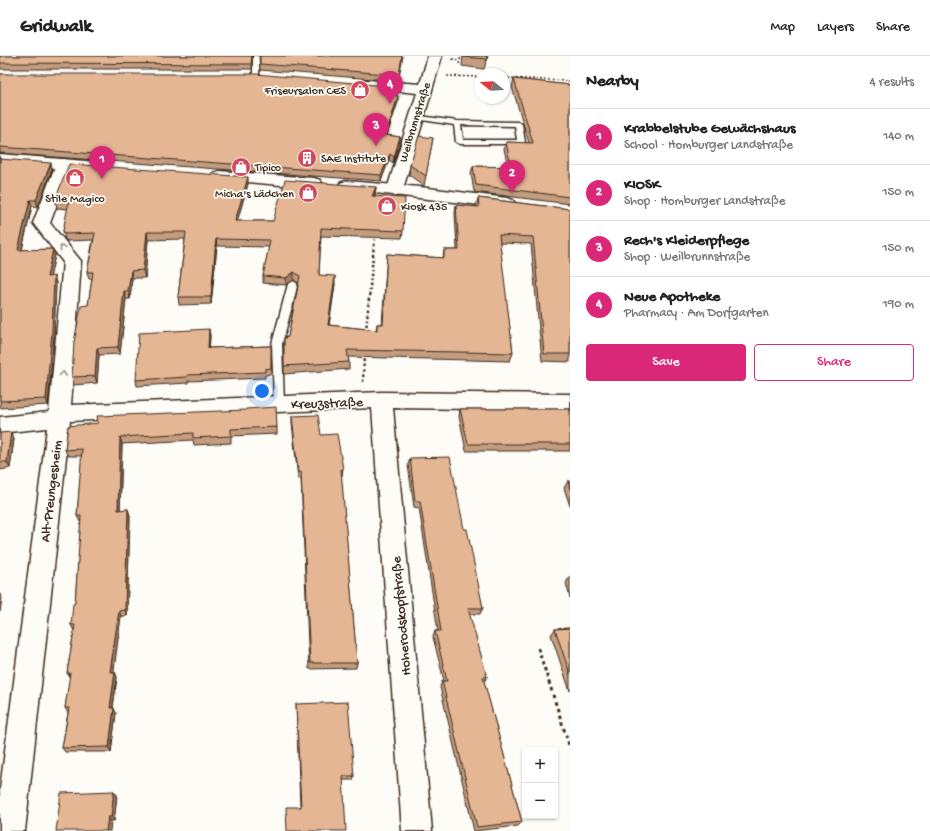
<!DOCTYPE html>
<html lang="en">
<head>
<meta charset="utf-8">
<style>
  body { margin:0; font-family:"Gochi Hand",sans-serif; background:#f2f2f2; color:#222 }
  .controls { position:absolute; right:12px; bottom:12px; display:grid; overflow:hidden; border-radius:4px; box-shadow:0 1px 3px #0004 }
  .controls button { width:36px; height:36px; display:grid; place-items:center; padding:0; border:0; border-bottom:1px solid #e0e0e0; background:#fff; color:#222; font:20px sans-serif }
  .compass { position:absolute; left:474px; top:12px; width:36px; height:36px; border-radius:50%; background:#fff; box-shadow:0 1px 3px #0004; rotate:288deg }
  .you { position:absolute; left:262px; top:335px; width:14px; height:14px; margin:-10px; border:3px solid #fff; border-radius:50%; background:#1a73e8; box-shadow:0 0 0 6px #1a73e833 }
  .badge { display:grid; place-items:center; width:26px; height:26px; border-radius:50%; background:#db2777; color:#fff; font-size:13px; font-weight:700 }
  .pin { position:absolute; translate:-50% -33px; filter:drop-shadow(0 1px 2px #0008) }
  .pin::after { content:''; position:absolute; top:21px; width:14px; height:12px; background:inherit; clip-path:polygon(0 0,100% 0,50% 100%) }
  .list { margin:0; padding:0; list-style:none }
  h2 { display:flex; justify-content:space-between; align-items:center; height:52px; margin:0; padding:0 16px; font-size:17px }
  h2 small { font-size:13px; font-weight:400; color:#767676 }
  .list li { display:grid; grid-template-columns:26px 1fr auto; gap:12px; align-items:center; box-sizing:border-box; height:56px; padding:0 16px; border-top:1px solid #e0e0e0 }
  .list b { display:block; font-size:15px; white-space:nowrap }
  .list p { margin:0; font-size:13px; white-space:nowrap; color:#767676 }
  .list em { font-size:13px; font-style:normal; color:#767676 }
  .actions { display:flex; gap:8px; padding:12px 16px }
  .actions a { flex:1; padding:9px 0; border:1px solid #db2777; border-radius:4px; text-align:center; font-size:14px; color:#db2777 }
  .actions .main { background:#db2777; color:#fff }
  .map { position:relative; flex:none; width:570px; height:775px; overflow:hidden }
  header { display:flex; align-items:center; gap:24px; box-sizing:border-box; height:56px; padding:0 20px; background:#fff; border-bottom:1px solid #e0e0e0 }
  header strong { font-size:19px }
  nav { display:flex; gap:22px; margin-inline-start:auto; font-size:14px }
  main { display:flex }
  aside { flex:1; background:#fff }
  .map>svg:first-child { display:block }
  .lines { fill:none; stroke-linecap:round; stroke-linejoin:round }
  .lane-casing { stroke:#3b2a1e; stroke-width:3 }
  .street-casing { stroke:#3b2a1e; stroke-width:3 }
  .secondary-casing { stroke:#3b2a1e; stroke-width:3 }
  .path-far2 { stroke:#3b2a1e; stroke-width:1.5; stroke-dasharray:2 2; stroke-linecap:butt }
  .path-far1 { stroke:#3b2a1e; stroke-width:2.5; stroke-dasharray:2.5 2.5; stroke-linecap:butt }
  .path { stroke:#3b2a1e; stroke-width:3; stroke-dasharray:3.5 3.5; stroke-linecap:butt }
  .lane { fill:#fdfcf7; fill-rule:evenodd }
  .street { fill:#fdfcf7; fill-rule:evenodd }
  .secondary { fill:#fdfcf7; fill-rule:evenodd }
  .wall { fill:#c49d7f; stroke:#3b2a1e }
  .shaded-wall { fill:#a07f68; stroke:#3b2a1e }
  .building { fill:#e4b694; stroke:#3b2a1e }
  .oneway { stroke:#9c938a }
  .labels { text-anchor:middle; stroke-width:3.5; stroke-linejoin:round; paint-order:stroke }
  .far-poi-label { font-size:12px; fill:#3b2a1e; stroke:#fdfcf7; text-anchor:start }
  .far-street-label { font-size:12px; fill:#3b2a1e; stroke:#fdfcf7 }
  .street-label { font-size:14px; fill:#3b2a1e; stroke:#fdfcf7 }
</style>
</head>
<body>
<header>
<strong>Gridwalk</strong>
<nav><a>Map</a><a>Layers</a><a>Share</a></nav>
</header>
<main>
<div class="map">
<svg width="570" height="775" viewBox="0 0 570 775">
  <rect width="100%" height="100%" fill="#fdfcf7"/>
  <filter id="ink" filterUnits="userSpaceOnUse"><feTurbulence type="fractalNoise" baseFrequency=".025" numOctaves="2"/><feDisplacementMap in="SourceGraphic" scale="8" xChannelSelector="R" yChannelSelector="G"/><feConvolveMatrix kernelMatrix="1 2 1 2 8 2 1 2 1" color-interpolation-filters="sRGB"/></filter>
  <g filter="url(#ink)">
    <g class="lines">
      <defs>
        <g id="lane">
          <polygon points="253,0 259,0 259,19 256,21 253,19"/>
          <path d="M413 59 457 65 518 66 522 68 525 86 521 88H460L456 86 454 69 416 63 412 61ZM461 69 515 70 517 84H463Z"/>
          <polygon points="293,225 298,228 282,288 284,348 279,352 274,348 272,288 288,228"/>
        </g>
        <g id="street">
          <polygon points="428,0 442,0 403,133 401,136 395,138 389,136 387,133 417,37 367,32 362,31 360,28 362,25 367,24 420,28"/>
          <polygon points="64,103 70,105 72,108 50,167 81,205 71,349 382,336 570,338 570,354 393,352 432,775 402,775 372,352 70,365 25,775 0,775 0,733 47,372 0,377 0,361 49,356 63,206 33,167 56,108 58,105"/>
        </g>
        <g id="secondary">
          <polygon points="0,98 98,106 104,108 106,111 104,114 98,116 0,108"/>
          <polygon points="219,115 314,122 320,124 322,127 320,130 314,132 213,123 211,120 213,117"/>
          <polygon points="346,125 420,131 507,142 513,144 515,147 513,150 507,152 340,133 338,130 340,127"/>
        </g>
      </defs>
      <use href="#lane" class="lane-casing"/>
      <use href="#street" class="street-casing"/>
      <use href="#secondary" class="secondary-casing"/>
      <g class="path-far2">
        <polyline points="452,3 460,4"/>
        <polyline points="459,8 461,0"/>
        <polyline points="447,20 480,21"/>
        <polyline points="504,22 570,25"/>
        <polyline points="374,189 376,178"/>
      </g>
      <g class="path-far1">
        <polyline points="366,275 374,188"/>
        <polyline points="363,326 364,300"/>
      </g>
      <polyline class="path" points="538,592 570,692"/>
      <use href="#lane" class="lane"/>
      <use href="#street" class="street"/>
      <use href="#secondary" class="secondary"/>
    </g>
    <g class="wall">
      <rect x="0" y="0" width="252" height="13"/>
      <polygon points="259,0 403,0 398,25 260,14"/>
      <polygon points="463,0 488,0 484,13 462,10"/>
      <polygon points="0,18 397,37 396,39 398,46 387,79 400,81 400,87 393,107 389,104 381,125 0,97"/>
      <polygon points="514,23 570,29 570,148 474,136 471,117 473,110 508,111 504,93 506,86 529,87 512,31"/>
      <polygon points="433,82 424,130 409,119 410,109"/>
      <polygon points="0,103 52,113 38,151 32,150 22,194 53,193 55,199 50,220 56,226 54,281 48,349 0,352"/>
      <polygon points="248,128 237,165 273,165 376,131 375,140 403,175 402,182 321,180 319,219 335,228 329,269 376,274 377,268 382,268 387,198 443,202 444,194 457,194 455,157 456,149 476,151 478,142 570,153 570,306 542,305 531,188 499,187 513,297 510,305 348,301 349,306 349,313 284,318 284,282 288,281 298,227 294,224 286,229 263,227 263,220 269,191 217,190 211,248 179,249 178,241 185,183 148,184 145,222 132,222 130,243 126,243 120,298 99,299 97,327 74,329 72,321 88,249 92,223 89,223 87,216 93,184 67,185 65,183 63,175 68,153 57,152 55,144"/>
      <polygon points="209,273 210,280 209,292 271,290 272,318 265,319 265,322 188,325 188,327 137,330 136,324"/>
      <polygon points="460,353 570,353 570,395 466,395 459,360"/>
      <polygon points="292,360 321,379 343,413 342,420 341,420 357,607 356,612 309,613 301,422 298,423 292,367"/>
      <polygon points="68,370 277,371 277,378 231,380 231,387 194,389 193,384 122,388 120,454 128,453 130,460 127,560 121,560 113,616 115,616 117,621 113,652 116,657 111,696 65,696 62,692 68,657 65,652 70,622 67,617 74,575 71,569 75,547 81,466 80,466 77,460 82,400 68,400 65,394"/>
      <polygon points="0,377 14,383 10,412 0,414"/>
      <polygon points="410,402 464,473 483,552 480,558 469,558 487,621 484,626 522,766 518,770 474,775 440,631 442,625 444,625 433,581 435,575 438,575 419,452 414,451 408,409"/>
      <polygon points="568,425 570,425 570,450 564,432"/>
      <polygon points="570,520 570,542 566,527"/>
      <polygon points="570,572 570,635 551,579 555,573"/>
      <polygon points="296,648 354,720 353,724 343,724 300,751"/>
      <polygon points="114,735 117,739 114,765 111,765 56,775"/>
    </g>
    <g class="shaded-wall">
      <polygon points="398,40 398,46 385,85 386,79"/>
      <polygon points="400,81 400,87 393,107 394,101"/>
      <polygon points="390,98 389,104 381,125 381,119"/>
      <polygon points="51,107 52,113 38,151 36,144"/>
      <polygon points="248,121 248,128 235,173 235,165"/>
      <polygon points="376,131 375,138 372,147 372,140"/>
      <polygon points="30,144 32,150 20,201 18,194"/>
      <polygon points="147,176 148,184 145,222 143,214"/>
      <polygon points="216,183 217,190 211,248 211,241"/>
      <polygon points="53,193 55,199 49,227 47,221"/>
      <polygon points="131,215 132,222 130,243 128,235"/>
      <polygon points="294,216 294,224 286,229 286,222"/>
      <polygon points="54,220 56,226 54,281 48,349 46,343"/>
      <polygon points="335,220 335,228 328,276 328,269"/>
      <polygon points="124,235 126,243 120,298 118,291"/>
      <polygon points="209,273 210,280 209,298 208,292"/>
      <polygon points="97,292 99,299 97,327 95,320"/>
      <polygon points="11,376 14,383 10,412 7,406"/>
      <polygon points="120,381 122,388 120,461 118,454"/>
      <polygon points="128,453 130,460 127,560 125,554"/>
      <polygon points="0,538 2,542 0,556"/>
      <polygon points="119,555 121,560 113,622 110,616"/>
      <polygon points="115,616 117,621 112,657 110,652"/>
      <polygon points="114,652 116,657 111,696 109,691"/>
      <polygon points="114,735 117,739 114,765 111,761"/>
      <polygon points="108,761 111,765 110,775 106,775"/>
    </g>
    <g class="building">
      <polygon points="0,0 252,0 251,8 0,7"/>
      <polygon points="260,0 402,0 399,19 260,8"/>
      <polygon points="463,0 487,0 486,3 463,1"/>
      <polygon points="0,18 256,18 397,31 395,39 398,40 386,79 400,81 394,101 390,98 381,119 0,91"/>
      <polygon points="514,23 570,29 570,141 476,129 473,110 511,111 506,86 533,87"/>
      <polygon points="419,80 433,82 426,120 410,109"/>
      <polygon points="0,103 51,107 36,144 30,144 18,194 53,193 47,221 54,220 52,275 46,343 0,345"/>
      <polygon points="69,108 248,121 235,165 273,165 285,124 376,131 372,140 405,142 403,175 321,172 319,219 335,220 328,269 377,274 377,268 383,268 387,198 444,202 444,194 459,194 456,149 479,151 478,142 570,153 570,298 544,298 533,181 499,179 513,297 347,294 349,306 284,310 284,282 288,281 300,220 294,216 286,222 263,220 270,184 216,183 211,241 178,241 186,176 147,176 143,214 131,215 128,235 124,235 118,291 97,292 95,320 72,321 74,286 81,250 88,249 93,216 87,216 95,177 65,178 63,175 69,145 55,144"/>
      <polygon points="209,273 208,292 271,290 271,312 265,313 265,316 187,319 187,321 136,324 139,277"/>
      <polygon points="276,351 277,371 231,373 231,380 193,382 193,377 120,381 118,454 128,453 125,554 119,555 110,616 115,616 110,652 114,652 109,691 62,692 69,652 65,652 70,617 67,617 75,569 71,569 73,548 75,547 81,460 77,460 82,393 65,394 68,370 98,367 97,360 246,354 246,353"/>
      <polygon points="460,353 570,353 570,388 468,388"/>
      <polygon points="318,359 321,379 337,378 343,413 341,413 357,607 310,607 301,416 298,416 292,360"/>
      <polygon points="11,376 7,406 0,406 0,377"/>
      <polygon points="450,401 464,473 467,473 483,552 468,552 487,621 483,621 522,766 477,771 442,625 447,625 435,575 441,575 420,445 415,445 410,402"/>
      <polygon points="568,425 570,425 570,433"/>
      <polygon points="570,572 570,618 555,573"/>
      <polygon points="348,646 354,720 343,720 346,775 287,775 286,751 301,751 296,648"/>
      <polygon points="114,735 111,761 108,761 106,775 56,775 61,737"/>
    </g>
    <defs><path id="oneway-chevron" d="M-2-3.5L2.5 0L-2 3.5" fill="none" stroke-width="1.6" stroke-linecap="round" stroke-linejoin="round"/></defs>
    <g class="oneway">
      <use href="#oneway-chevron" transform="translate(62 192) rotate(-129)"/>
      <use href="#oneway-chevron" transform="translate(63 318) rotate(-85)"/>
    </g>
  </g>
  <defs>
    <symbol id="shop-disc" viewBox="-11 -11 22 22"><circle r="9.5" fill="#d1495b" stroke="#fdfcf7"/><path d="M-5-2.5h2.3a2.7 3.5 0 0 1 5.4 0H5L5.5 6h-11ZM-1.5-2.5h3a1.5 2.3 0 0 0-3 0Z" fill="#fff"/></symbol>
    <symbol id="building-disc" viewBox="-11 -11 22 22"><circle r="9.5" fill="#d1495b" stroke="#fdfcf7"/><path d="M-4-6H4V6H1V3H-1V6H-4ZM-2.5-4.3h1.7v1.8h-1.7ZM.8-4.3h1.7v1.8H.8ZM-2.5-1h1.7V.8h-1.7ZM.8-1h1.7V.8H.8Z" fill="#fff"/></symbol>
  </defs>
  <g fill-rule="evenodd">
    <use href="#shop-disc" x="349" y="23" width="22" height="22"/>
    <use href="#building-disc" x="296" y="91" width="22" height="22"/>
    <use href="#shop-disc" x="230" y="100" width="22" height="22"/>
    <use href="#shop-disc" x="64" y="111" width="22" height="22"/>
    <use href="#shop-disc" x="297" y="126" width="22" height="22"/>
    <use href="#shop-disc" x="376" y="139" width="22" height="22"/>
  </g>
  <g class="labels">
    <g class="far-poi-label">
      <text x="346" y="38" text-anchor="end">Friseursalon CES</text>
      <text x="321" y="106">SAE Institute</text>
      <text x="255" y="115">Tipico</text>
      <text x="294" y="141" text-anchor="end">Micha's Lädchen</text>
      <text x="75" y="146" text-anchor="middle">Stile Magico</text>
      <text x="401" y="154">Kiosk 435</text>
    </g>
    <g class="far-street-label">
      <text transform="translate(414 66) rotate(-73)" y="4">Weilbrunnstraße</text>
    </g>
    <g class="street-label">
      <text transform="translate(327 346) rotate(-2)" y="5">Kreuzstraße</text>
      <text transform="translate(50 435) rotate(-83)" y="5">Alt-Preungesheim</text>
      <text transform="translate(400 560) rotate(-95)" y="5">Hoherodskopfstraße</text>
    </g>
  </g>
</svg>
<div class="controls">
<button>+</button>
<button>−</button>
</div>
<svg class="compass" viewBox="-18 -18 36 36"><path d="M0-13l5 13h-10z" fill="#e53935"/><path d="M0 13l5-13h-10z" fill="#767676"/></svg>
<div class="you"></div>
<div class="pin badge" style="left:102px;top:123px">1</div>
<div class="pin badge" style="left:512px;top:137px">2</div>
<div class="pin badge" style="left:376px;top:90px">3</div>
<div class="pin badge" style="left:390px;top:48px">4</div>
</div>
<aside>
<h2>Nearby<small>4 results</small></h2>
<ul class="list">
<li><span class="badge">1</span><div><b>Krabbelstube Gewächshaus</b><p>School · Homburger Landstraße</p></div><em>140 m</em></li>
<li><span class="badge">2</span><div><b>KIOSK</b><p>Shop · Homburger Landstraße</p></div><em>150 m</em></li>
<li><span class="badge">3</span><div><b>Rech's Kleiderpflege</b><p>Shop · Weilbrunnstraße</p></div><em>150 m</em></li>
<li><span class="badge">4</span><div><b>Neue Apotheke</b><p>Pharmacy · Am Dorfgarten</p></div><em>190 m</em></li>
</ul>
<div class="actions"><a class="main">Save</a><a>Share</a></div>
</aside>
</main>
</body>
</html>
